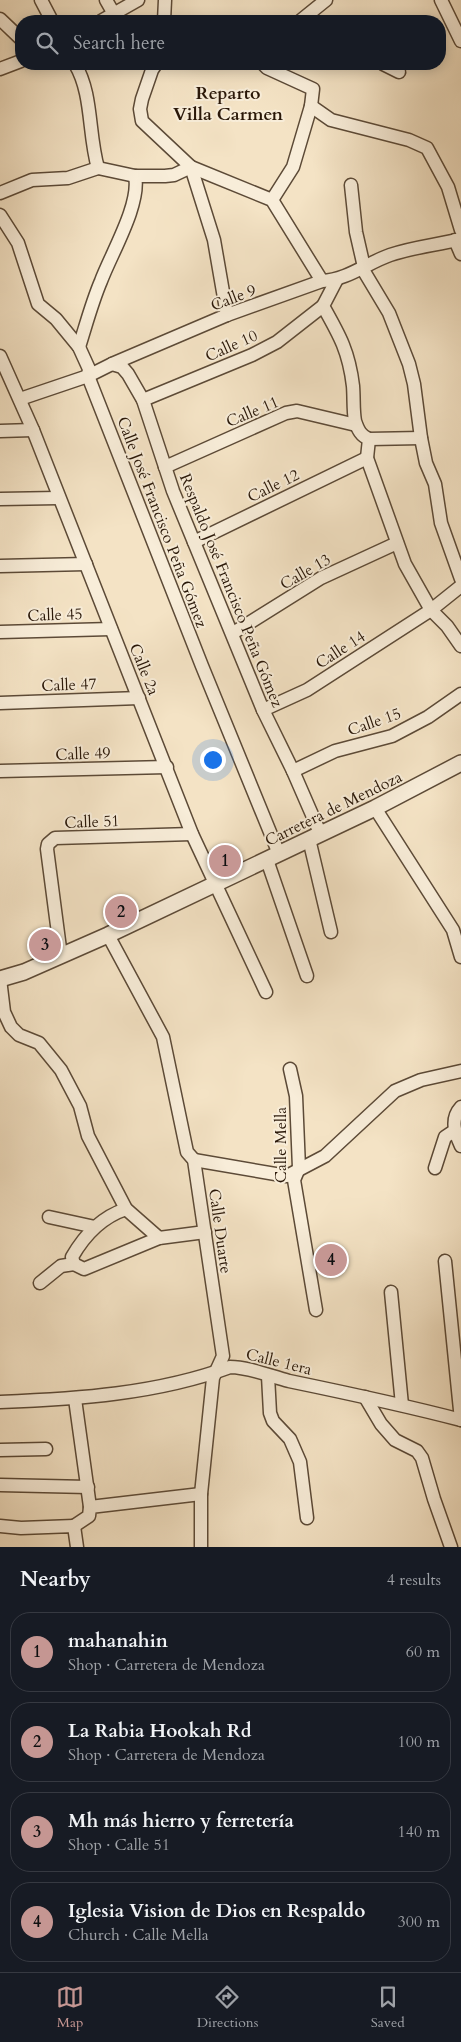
<!DOCTYPE html>
<html lang="en">
<head>
<meta charset="utf-8">
<style>
  body { margin:0; font-family:Cardo,serif; background:#20242c; color:#f1f3f6 }
  .you { position:absolute; left:212px; top:759px; width:18px; height:18px; margin:-12px; border:4px solid #fff; border-radius:50%; background:#1a73e8; box-shadow:0 0 0 8px #1a73e833 }
  .badge { display:grid; place-items:center; width:32px; height:32px; border-radius:50%; background:#c59692; color:#111; font-size:16px; font-weight:700 }
  .pin { position:absolute; translate:-50% -50%; border:2px solid #fff; box-shadow:0 1px 5px #0006 }
  .list { margin:0; padding:0; list-style:none }
  h2 { display:flex; justify-content:space-between; align-items:center; height:65px; margin:0; padding:0 20px; font-size:21px }
  h2 small { font-size:16px; font-weight:400; color:#9ea1a6 }
  .list li { display:grid; grid-template-columns:32px 1fr auto; gap:15px; align-items:center; box-sizing:border-box; height:80px; margin:0 10px 10px; padding:0 10px; border:1px solid #363941; border-radius:20px }
  .list b { display:block; font-size:19px; white-space:nowrap }
  .list p { margin:0; font-size:16px; white-space:nowrap; color:#9ea1a6 }
  .list em { font-size:16px; font-style:normal; color:#9ea1a6 }
  .icon { flex:none; width:28px; height:28px; fill:none; stroke:currentColor; stroke-width:2; stroke-linecap:round; stroke-linejoin:round }
  .map { position:relative; flex:none; width:461px; height:1547px; overflow:hidden }
  .search { position:absolute; background:#171b24; box-shadow:0 2px 12px #0003; left:15px; right:15px; top:15px; height:55px; display:flex; align-items:center; gap:12px; box-sizing:border-box; padding:0 18px; border-radius:20px; color:#9ea1a6; font-size:19px }
  .sheet { height:425px; background:#171b24 }
  nav { display:flex; justify-content:space-around; align-items:center; box-sizing:border-box; height:70px; border-top:1px solid #363941; background:#171b24; font-size:14px; color:#9ea1a6 }
  nav a { display:grid; justify-items:center; gap:2px }
  nav .on { color:#c59692 }
  .map>svg:first-child { display:block }
  .lines { fill:none; stroke-linecap:round; stroke-linejoin:round }
  .minor-casing { stroke:#5c4a37; stroke-width:15 }
  .tertiary-casing { stroke:#5c4a37; stroke-width:18 }
  .minor { stroke:#f8edd9; stroke-width:12 }
  .tertiary { stroke:#f8edd9; stroke-width:15 }
  .labels { text-anchor:middle; stroke-width:4; stroke-linejoin:round; paint-order:stroke }
  .street-label { font-size:16px; fill:#291708; stroke:#f8edd9 }
  .neighbourhood-label { font-size:18px; font-weight:bold; fill:#291708; stroke:#f8edd9 }
</style>
</head>
<body>
<div class="map">
<svg width="461" height="1547" viewBox="0 0 461 1547">
  <rect width="100%" height="100%" fill="#f4e3c5"/>
  <filter id="stains"><feTurbulence type="fractalNoise" baseFrequency=".004" numOctaves="4"/><feColorMatrix values="0 0 0 0 .2 0 0 0 0 .09 0 0 0 0 .02 0 0 0 .5 -.17"/></filter>
  <radialGradient id="worn" r=".72"><stop offset=".6" stop-color="#630" stop-opacity="0"/><stop offset="1" stop-color="#630" stop-opacity=".3"/></radialGradient>
  <g class="lines">
    <defs>
      <g id="minor">
        <polyline points="41,0 52,21"/>
        <polyline points="106,0 114,14"/>
        <polyline points="441,0 461,41"/>
        <polyline points="0,19 21,39"/>
        <polyline points="101,21 138,0"/>
        <polyline points="164,21 165,0"/>
        <polyline points="300,21 326,0"/>
        <path d="M75 64C93 94 88 134 98 168"/>
        <polyline points="156,64 152,70 142,99 140,109 142,121 191,167 214,240 227,315"/>
        <polyline points="263,64 267,68 313,89 311,106 293,167 272,200"/>
        <polyline points="383,64 399,72"/>
        <polyline points="0,69 21,61"/>
        <polyline points="311,106 331,120 409,140 427,148 448,187 461,230"/>
        <polyline points="351,185 356,232 364,267"/>
        <polyline points="0,193 32,180 68,178 98,168 135,176 165,176 174,175 191,167 272,200 322,281"/>
        <polyline points="0,215 18,243 38,304 56,319 79,347 89,369 88,376 202,666 279,854"/>
        <polyline points="455,240 461,254"/>
        <polyline points="362,268 389,313 409,364 414,384 421,438 426,463 435,484 441,523 461,579"/>
        <path d="M336 281 323 306C340 336 349 352 353 386 354 398 353 410 355 421 358 430 361 436 369 439L367 458 405 564 431 610 447 626 461 646"/>
        <path d="M79 347C86 325 92 302 101 281 111 254 141 204 135 176"/>
        <polyline points="0,356 33,430 192,834 266,992"/>
        <polyline points="112,364 122,367 128,374 143,400 173,491 263,710 293,771 320,833"/>
        <path d="M20 399 88 376 112 364 227 315 322 281C347 280 367 263 390 255 413 247 437 245 461 239"/>
        <polyline points="143,400 252,355 277,342 323,306"/>
        <polyline points="0,431 33,430"/>
        <polyline points="369,439 421,438"/>
        <polyline points="165,467 286,413 297,411 356,425"/>
        <polyline points="0,499 58,498"/>
        <polyline points="194,542 367,458"/>
        <polyline points="0,566 86,564"/>
        <polyline points="0,632 111,629"/>
        <polyline points="233,633 321,578 397,543"/>
        <polyline points="0,703 139,698"/>
        <polyline points="263,710 307,690 431,610 461,586"/>
        <polyline points="0,771 167,767"/>
        <polyline points="293,771 335,751 392,736 428,717 461,694"/>
        <polyline points="375,808 453,930 461,957"/>
        <polyline points="309,839 331,932"/>
        <polyline points="267,860 307,976"/>
        <polyline points="108,935 163,1037 187,1152 194,1160 223,1356 213,1378 201,1494 201,1547"/>
        <polyline points="61,956 47,849 48,844 55,838 192,834"/>
        <polyline points="0,979 4,1012 11,1027 19,1035 39,1043 61,1070 80,1106 88,1136 126,1209 159,1238"/>
        <polyline points="290,1069 296,1096 299,1168 294,1180 316,1310"/>
        <path d="M461 1107C450 1119 455 1133 461 1146"/>
        <polyline points="194,1160 287,1176 325,1156 395,1091 421,1080 461,1071"/>
        <polyline points="435,1168 445,1137 454,1131"/>
        <path d="M126 1209C102 1217 84 1236 72 1257L74 1264 84 1269 159 1238 205 1232"/>
        <polyline points="49,1217 95,1227"/>
        <polyline points="445,1261 461,1420"/>
        <polyline points="40,1283 61,1266 74,1264"/>
        <polyline points="391,1292 402,1405"/>
        <polyline points="268,1376 270,1413 273,1421 290,1439 300,1462 307,1518"/>
        <polyline points="365,1397 381,1424 395,1440 417,1451 422,1458 434,1499 451,1547"/>
        <polyline points="75,1399 90,1507"/>
        <path d="M0 1402C77 1399 157 1394 230 1367 249 1367 270 1376 289 1381 347 1393 404 1405 461 1420"/>
        <polyline points="0,1450 46,1449"/>
        <polyline points="0,1485 88,1487"/>
        <polyline points="0,1526 21,1528 74,1526 77,1547"/>
        <polyline points="74,1526 89,1516 90,1507 201,1494"/>
      </g>
      <polyline id="tertiary" points="0,979 24,972 108,935 375,808 461,763"/>
    </defs>
    <use href="#minor" class="minor-casing"/>
    <use href="#tertiary" class="tertiary-casing"/>
    <use href="#minor" class="minor"/>
    <use href="#tertiary" class="tertiary"/>
  </g>
  <g class="labels">
    <g class="street-label">
      <text transform="translate(233 297) rotate(-21)" y="6">Calle 9</text>
      <text transform="translate(231 345) rotate(-24)" y="6">Calle 10</text>
      <text transform="translate(252 411) rotate(-23)" y="6">Calle 11</text>
      <text transform="translate(273 485) rotate(-26)" y="6">Calle 12</text>
      <text transform="translate(163 522) rotate(69)" y="6">Calle José Francisco Peña Gómez</text>
      <text transform="translate(305 571) rotate(-30)" y="6">Calle 13</text>
      <text transform="translate(232 590) rotate(68)" y="6">Respaldo José Francisco Peña Gómez</text>
      <text transform="translate(55 614) rotate(-2)" y="6">Calle 45</text>
      <text transform="translate(340 649) rotate(-33)" y="6">Calle 14</text>
      <text transform="translate(145 669) rotate(68)" y="6">Calle 2a</text>
      <text transform="translate(69 684) rotate(-2)" y="6">Calle 47</text>
      <text transform="translate(374 721) rotate(-19)" y="6">Calle 15</text>
      <text transform="translate(83 753) rotate(-2)" y="6">Calle 49</text>
      <text transform="translate(333 808) rotate(-26)" y="6">Carretera de Mendoza</text>
      <text transform="translate(92 821) rotate(-2)" y="6">Calle 51</text>
      <text transform="translate(280 1145) rotate(-90)" y="6">Calle Mella</text>
      <text transform="translate(221 1231) rotate(82)" y="6">Calle Duarte</text>
      <text transform="translate(279 1361) rotate(14)" y="6">Calle 1era</text>
    </g>
    <g class="neighbourhood-label">
      <text x="228" y="99">Reparto<tspan x="228" dy="21">Villa Carmen</tspan></text>
    </g>
  </g>
  <rect width="100%" height="100%" filter="url(#stains)"/>
  <rect width="100%" height="100%" fill="url(#worn)"/>
</svg>
<div class="you"></div>
<div class="pin badge" style="left:225px;top:861px">1</div>
<div class="pin badge" style="left:121px;top:912px">2</div>
<div class="pin badge" style="left:45px;top:945px">3</div>
<div class="pin badge" style="left:331px;top:1260px">4</div>
<div class="search"><svg class="icon" aria-label="search" viewBox="0 0 24 24"><circle cx="10" cy="10" r="6"/><path d="M15 15l6 6"/></svg>Search here</div>
</div>
<section class="sheet">
<h2>Nearby<small>4 results</small></h2>
<ul class="list">
<li><span class="badge">1</span><div><b>mahanahin</b><p>Shop · Carretera de Mendoza</p></div><em>60 m</em></li>
<li><span class="badge">2</span><div><b>La Rabia Hookah Rd</b><p>Shop · Carretera de Mendoza</p></div><em>100 m</em></li>
<li><span class="badge">3</span><div><b>Mh más hierro y ferretería</b><p>Shop · Calle 51</p></div><em>140 m</em></li>
<li><span class="badge">4</span><div><b>Iglesia Vision de Dios en Respaldo</b><p>Church · Calle Mella</p></div><em>300 m</em></li>
</ul>
</section>
<nav>
<a class="on"><svg class="icon" aria-label="map" viewBox="0 0 24 24"><path d="M3 6l6-2 6 2 6-2v14l-6 2-6-2-6 2zM9 4v14M15 6v14"/></svg>Map</a>
<a><svg class="icon" aria-label="directions" viewBox="0 0 24 24"><path d="M12 3l9 9-9 9-9-9zM9 14v-3h6M13 9l2 2-2 2"/></svg>Directions</a>
<a><svg class="icon" aria-label="saved" viewBox="0 0 24 24"><path d="M7 4h10v16l-5-4-5 4z"/></svg>Saved</a>
</nav>
</body>
</html>
